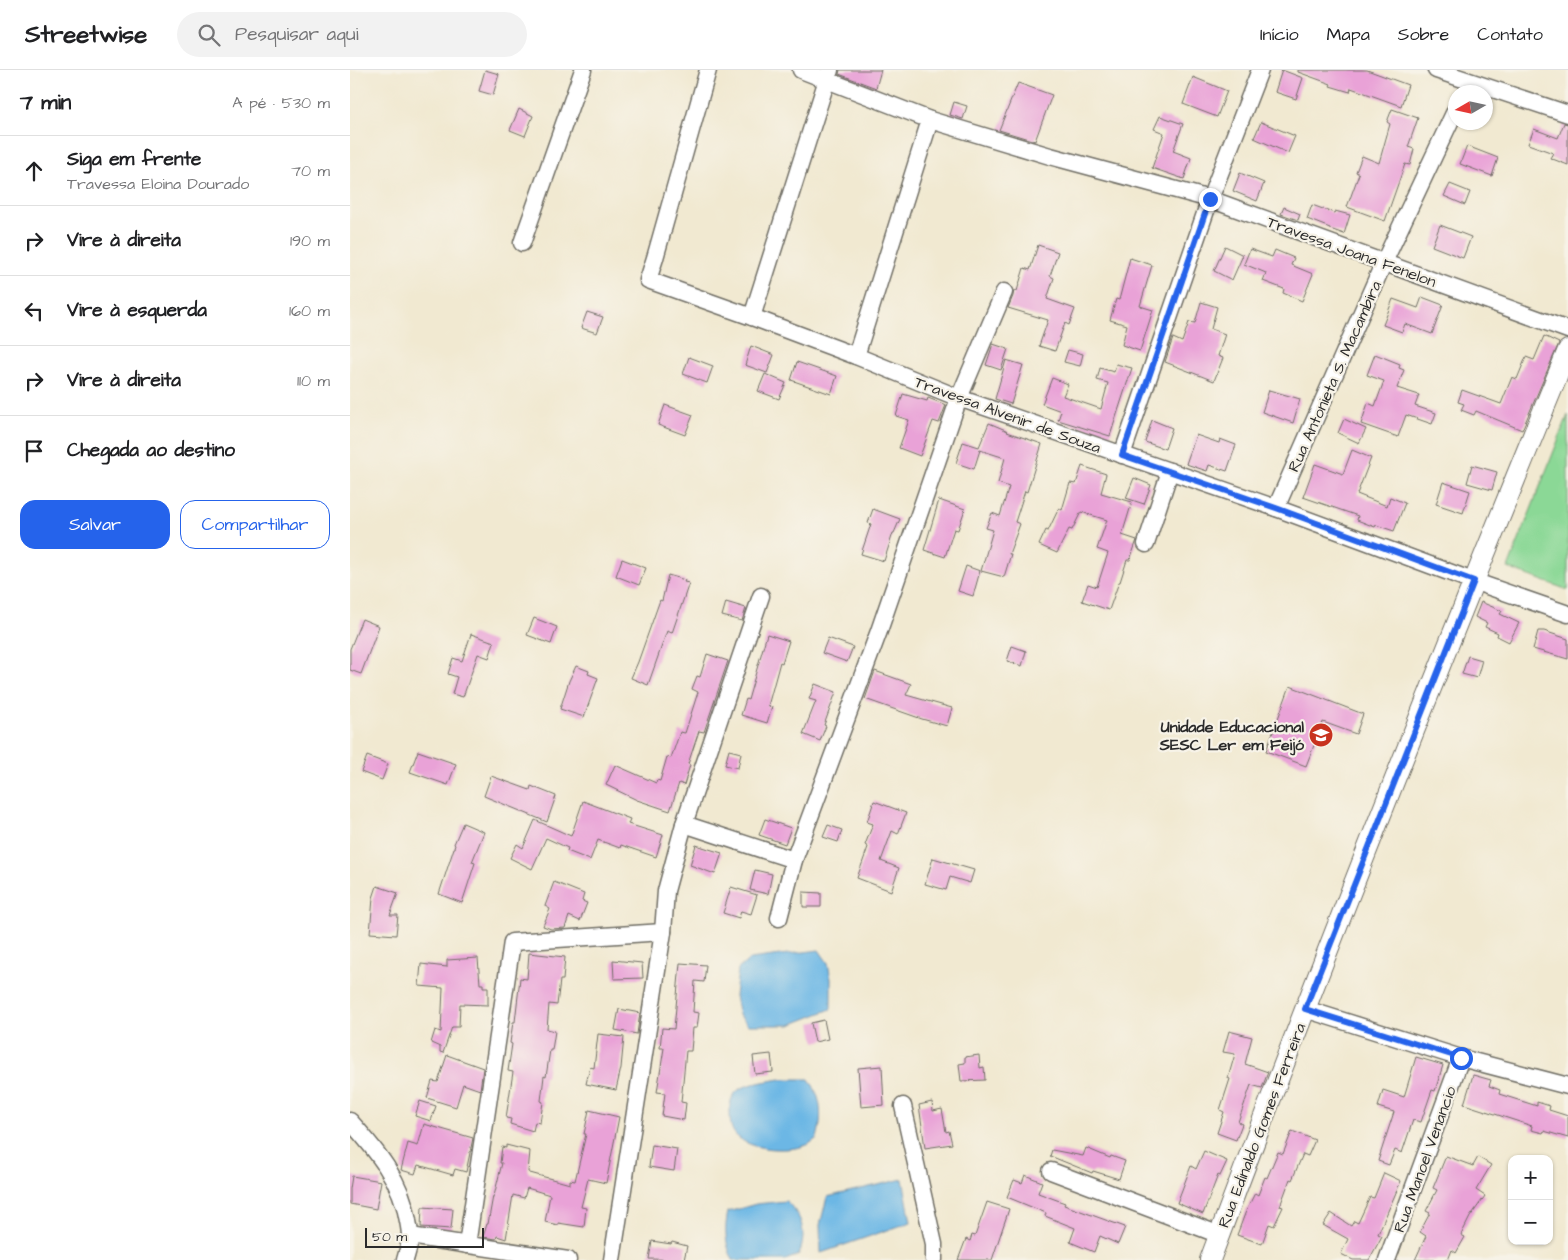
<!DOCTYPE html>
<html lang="pt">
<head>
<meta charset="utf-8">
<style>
  body { margin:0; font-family:"Architects Daughter",sans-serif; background:#f2f2f2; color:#202124 }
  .controls { position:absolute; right:15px; bottom:15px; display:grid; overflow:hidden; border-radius:10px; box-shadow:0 1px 4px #0004 }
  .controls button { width:45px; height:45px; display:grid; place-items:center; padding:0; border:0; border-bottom:1px solid #e0e0e0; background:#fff; color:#202124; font:25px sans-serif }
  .compass { position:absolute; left:1098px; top:15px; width:45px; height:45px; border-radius:50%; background:#fff; box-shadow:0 1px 4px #0004; rotate:261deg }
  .scale { position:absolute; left:15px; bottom:12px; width:119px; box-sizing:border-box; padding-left:5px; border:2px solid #2b2b2b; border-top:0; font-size:14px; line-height:18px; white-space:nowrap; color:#2b2b2b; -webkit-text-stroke:4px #f7f3e8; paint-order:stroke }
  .stop { position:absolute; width:15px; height:15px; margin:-11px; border:4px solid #2563eb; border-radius:50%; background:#fff }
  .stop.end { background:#2563eb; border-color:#fff; box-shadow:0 1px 5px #0008 }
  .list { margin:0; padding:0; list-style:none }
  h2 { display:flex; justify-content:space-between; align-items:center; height:65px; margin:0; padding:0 20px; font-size:21px }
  h2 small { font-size:16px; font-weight:400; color:#757577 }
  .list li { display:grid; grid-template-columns:32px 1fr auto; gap:15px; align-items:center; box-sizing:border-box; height:70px; padding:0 20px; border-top:1px solid #e0e0e0 }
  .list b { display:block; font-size:19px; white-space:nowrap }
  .list p { margin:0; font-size:16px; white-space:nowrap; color:#757577 }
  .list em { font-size:16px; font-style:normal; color:#757577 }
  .actions { display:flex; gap:10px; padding:15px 20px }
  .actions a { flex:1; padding:11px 0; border:1px solid #2563eb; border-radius:15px; text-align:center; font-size:18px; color:#2563eb }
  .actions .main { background:#2563eb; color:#fff }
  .icon { flex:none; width:28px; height:28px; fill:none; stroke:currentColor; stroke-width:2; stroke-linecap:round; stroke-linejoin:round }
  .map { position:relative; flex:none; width:1218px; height:1190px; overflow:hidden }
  header { display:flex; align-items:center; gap:30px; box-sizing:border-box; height:70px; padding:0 25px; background:#fff; border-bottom:1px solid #e0e0e0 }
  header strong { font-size:24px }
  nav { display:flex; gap:28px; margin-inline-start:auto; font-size:18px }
  .search { width:350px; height:45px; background:#f2f2f2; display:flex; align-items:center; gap:12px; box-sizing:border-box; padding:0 18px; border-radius:28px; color:#757577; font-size:19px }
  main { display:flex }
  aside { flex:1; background:#fff }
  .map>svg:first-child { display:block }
  .green { fill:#8bd896; stroke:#5b8260 }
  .water { fill:#6cb7e5; stroke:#4c7188 }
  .building { fill:#e9a2d7 }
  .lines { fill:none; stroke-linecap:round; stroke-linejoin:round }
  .minor-casing { stroke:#706e65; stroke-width:19 }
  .tertiary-casing { stroke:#706e65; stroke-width:22 }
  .minor { stroke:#fff; stroke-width:16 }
  .tertiary { stroke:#fff; stroke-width:20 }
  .route { stroke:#2563eb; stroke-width:6 }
  .labels { text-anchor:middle; stroke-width:4.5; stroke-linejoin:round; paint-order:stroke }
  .street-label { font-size:16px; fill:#2b2b2b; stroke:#f7f3e8 }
  .poi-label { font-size:16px; font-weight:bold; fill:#2b2b2b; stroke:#f7f3e8; text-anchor:end }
</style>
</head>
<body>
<header>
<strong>Streetwise</strong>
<div class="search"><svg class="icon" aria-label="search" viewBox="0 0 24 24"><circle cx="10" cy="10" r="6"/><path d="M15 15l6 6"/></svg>Pesquisar aqui</div>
<nav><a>Início</a><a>Mapa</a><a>Sobre</a><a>Contato</a></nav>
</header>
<main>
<aside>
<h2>7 min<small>A pé · 530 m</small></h2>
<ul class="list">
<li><svg class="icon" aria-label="ahead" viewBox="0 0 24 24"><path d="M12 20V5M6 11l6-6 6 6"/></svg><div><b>Siga em frente</b><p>Travessa Eloina Dourado</p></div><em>70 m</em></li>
<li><svg class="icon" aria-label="right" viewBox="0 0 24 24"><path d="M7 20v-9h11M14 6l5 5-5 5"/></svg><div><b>Vire à direita</b></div><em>190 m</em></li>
<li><svg class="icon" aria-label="left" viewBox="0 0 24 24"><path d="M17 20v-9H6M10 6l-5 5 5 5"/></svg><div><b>Vire à esquerda</b></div><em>160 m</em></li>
<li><svg class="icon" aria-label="right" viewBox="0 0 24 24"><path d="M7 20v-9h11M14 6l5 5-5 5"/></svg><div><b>Vire à direita</b></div><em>110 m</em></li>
<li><svg class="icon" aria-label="arrive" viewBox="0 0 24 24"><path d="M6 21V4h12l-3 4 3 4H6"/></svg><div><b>Chegada ao destino</b></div></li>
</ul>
<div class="actions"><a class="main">Salvar</a><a>Compartilhar</a></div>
</aside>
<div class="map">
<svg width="1218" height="1190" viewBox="0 0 1218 1190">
  <rect width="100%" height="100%" fill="#f7f3e8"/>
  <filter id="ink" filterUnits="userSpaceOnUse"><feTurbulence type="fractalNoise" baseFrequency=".02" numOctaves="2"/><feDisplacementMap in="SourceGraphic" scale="10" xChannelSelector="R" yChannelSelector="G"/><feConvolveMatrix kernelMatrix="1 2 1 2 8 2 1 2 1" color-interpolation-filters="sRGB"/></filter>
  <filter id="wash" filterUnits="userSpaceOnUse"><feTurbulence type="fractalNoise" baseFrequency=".0096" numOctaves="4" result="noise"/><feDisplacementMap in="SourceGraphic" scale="20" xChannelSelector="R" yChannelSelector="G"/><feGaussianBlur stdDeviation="1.12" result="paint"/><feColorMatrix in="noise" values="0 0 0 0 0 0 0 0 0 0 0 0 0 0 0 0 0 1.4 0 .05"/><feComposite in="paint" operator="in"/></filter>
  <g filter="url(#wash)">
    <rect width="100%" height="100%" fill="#f1e9d1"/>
    <polygon class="green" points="1218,345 1218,520 1158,498"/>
    <g class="water">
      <polygon points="469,880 478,893 481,909 481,939 440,955 398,955 389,945 385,926 388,899 400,889"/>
      <path d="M431 1009H459C472 1028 473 1046 467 1068 463 1071 459 1075 454 1076 436 1082 397 1080 385 1064 380 1058 380 1050 380 1042 379 1033 382 1024 390 1019 400 1013 420 1011 431 1009Z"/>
      <polygon points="553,1109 561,1152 471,1183 470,1155 477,1127"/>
      <path d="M436 1131C453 1146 457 1164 449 1185L435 1190H383C375 1174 374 1159 378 1142L406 1134Z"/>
    </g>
    <g id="blocks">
      <g class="building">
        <polygon points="135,0 149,4 143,25 129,21"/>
        <polygon points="490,0 531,0 526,18 489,4"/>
        <polygon points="932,0 953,8 946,29 925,22"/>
        <polygon points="948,0 1017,0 1058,15 1051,36 1001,18 1000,22 980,16 981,14 948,2"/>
        <polygon points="843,7 877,21 867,47 833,34"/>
        <polygon points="668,13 702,25 685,71 649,60"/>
        <polygon points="604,32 617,36 613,49 600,45"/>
        <polygon points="169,39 183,46 175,66 160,60"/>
        <polygon points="1042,39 1068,48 1058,77 1064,79 1060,95 1055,94 1035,151 997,137 1009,104 1006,102 1012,86 1029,93 1040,54 1037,52"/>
        <polygon points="810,46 833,54 823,81 841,88 834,109 802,98 814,63 804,59"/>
        <polygon points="911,52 945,66 938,83 904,68"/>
        <polygon points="1214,53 1218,54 1218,95 1200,88 1203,83 1178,74 1184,59 1208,68"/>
        <polygon points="1117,76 1148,88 1142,106 1110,94"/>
        <polygon points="890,103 914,113 907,131 883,121"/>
        <polygon points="1100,114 1120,122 1115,135 1094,126"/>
        <polygon points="962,135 984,143 985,141 1000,145 994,164 980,159 980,158 957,149"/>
        <polygon points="934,137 950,144 948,150 931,144"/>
        <polygon points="1090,155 1121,167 1113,188 1082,176"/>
        <polygon points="688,175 708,182 700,206 704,208 697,229 725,239 719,255 715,253 705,281 689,276 698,250 658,238 663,226 664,220 667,221 674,198 680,200"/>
        <polygon points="875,176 893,185 882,210 864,201"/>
        <polygon points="900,179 922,187 925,180 944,188 941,195 963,204 952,231 933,223 934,219 913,211 916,203 894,194"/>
        <polygon points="780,188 802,195 790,236 803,240 790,281 772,275 777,255 760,250 766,229 769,230"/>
        <polygon points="1072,227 1093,235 1082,264 1055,254 1052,262 1033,255 1043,229 1068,238"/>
        <polygon points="851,232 867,237 861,259 875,264 868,286 873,288 864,311 815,292 823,268 832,272 839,252 845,253"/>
        <polygon points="237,242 253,247 247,263 231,258"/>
        <polygon points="1194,266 1209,273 1172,360 1126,341 1124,345 1111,340 1114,334 1108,332 1112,320 1151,334 1162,307 1167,309 1176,287 1184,290"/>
        <polygon points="643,274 658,279 651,300 636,295"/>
        <polygon points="401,276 424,285 417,303 395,295"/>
        <polygon points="718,280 733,284 730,296 714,292"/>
        <polygon points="1025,284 1050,294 1049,298 1054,300 1047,318 1069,325 1065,336 1086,343 1082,354 1056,345 1048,367 1011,354 1018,333 1025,336 1034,311 1017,305"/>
        <polygon points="339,287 363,296 357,313 333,304"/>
        <polygon points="656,290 673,295 661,334 645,329"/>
        <polygon points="447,292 487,306 481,324 441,310"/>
        <polygon points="766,294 782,298 760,366 708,350 711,341 692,334 702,308 718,314 713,326 751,339 758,313 747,310 750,298 764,302"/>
        <polygon points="415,304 436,313 429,329 408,321"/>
        <polygon points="919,320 950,329 943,353 912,342"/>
        <polygon points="553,324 577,331 578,328 596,335 589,353 583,351 570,386 549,378 559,350 546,346"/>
        <polygon points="315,335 343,345 335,365 308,355"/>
        <polygon points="994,349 1016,359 1009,373 988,363"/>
        <polygon points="802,350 822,358 815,379 795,372"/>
        <polygon points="639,353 658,361 657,362 692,374 677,422 675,421 665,452 670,454 659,484 661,484 654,507 631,501 643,460 636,458 642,443 650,446 659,417 648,413 655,388 630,380 624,399 606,393 613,372 629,377"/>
        <polygon points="846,365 869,373 870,369 886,375 877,401 859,395 857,401 836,394"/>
        <polygon points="1002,380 1021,388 1007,424 1037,436 1040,427 1055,433 1044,461 1026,455 1025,457 1007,450 1008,446 953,427 965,394 993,404"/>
        <polygon points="1122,395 1147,402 1142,420 1117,413"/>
        <polygon points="732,396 756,404 751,423 782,432 772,465 787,470 780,490 777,490 770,512 769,512 759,540 732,531 738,514 747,517 758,483 747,479 757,450 731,442 722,460 719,459 707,483 689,475 696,460 698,461 709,438 712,440 720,413 726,414"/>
        <polygon points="784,408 801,415 794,434 776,428"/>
        <polygon points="1093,412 1120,421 1113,443 1086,434"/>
        <polygon points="589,430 615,439 608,460 604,459 595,487 574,480"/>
        <polygon points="523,439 550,449 544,463 543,463 534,491 511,484 521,454 518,453"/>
        <polygon points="272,489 296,498 289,515 266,506"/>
        <polygon points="616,496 630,501 623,526 608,521"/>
        <polygon points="318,505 335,510 334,512 339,513 322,563 317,561 298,615 281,608 288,592 310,530 312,531"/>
        <polygon points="376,532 396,538 392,551 372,546"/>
        <polygon points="1131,532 1152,541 1150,544 1169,553 1159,572 1147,566 1148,563 1135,557 1137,553 1125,547"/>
        <polygon points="184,548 207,557 201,574 177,565"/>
        <polygon points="12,549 29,556 11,604 0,600 0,579"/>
        <polygon points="1188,561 1194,561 1218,569 1218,589 1183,579"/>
        <polygon points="121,564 144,572 139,588 128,584 113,627 102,624 107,607 98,604 103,588 112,591"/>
        <polygon points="417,564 439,571 432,593 430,592 418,636 422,637 417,653 391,645 396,629 398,630"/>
        <polygon points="478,568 503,577 497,592 472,583"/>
        <polygon points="662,576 676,581 672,596 657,591"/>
        <polygon points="357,584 378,591 354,662 349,661 338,694 340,695 334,715 329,713 320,741 287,730 256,715 265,695 306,713 307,710 310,711 317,687 321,688 330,662 335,663 348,622 342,619 347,606 350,607"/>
        <polygon points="1118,586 1132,590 1127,608 1112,604"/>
        <polygon points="226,596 239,601 238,604 248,608 234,647 210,639 219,611"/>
        <polygon points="525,601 561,614 556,625 602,638 597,656 572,649 515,629"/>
        <polygon points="465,614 486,622 474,655 476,656 470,671 453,664 466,631 459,629"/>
        <polygon points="940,616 1013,644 1006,664 973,652 956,696 916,681"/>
        <polygon points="379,680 391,683 388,698 375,695"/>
        <polygon points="68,681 106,694 98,715 60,702"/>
        <polygon points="17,686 38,694 32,710 11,702"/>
        <polygon points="141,706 180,720 181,716 206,726 197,752 134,726"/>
        <polygon points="233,731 280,749 278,754 313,765 306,787 271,775 270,778 248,770 240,790 217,781 218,778 196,768 182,799 160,788 167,774 173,778 185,750 221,766"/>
        <polygon points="524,731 556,743 548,764 542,761 531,791 549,798 541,821 507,808 518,777 515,775 523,754 517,752"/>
        <polygon points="415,749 441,758 435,774 409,765"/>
        <polygon points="113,753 134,762 122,792 125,793 112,833 89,824 105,775 104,774"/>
        <polygon points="478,755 492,760 488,772 473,767"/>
        <polygon points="346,775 372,783 365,804 340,795"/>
        <polygon points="583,788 624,800 620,813 600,807 596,820 575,814"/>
        <polygon points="405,800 422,804 418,824 400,820"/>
        <polygon points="204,812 234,824 232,831 237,833 230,851 219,846 215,858 201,859 193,856 200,839 195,836"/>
        <polygon points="27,816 48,823 40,845 48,845 46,865 20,863 23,828"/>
        <polygon points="381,817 407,825 401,844 391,841 389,848 373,843"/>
        <polygon points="453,822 471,823 471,837 453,837"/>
        <polygon points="179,883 215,887 213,910 210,910 207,935 199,934 197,959 205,961 202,980 200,980 196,1007 194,1006 191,1031 193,1032 190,1053 185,1052 183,1061 160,1054 161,1049 156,1048 163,1002 158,1001 162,974 160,973 163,952 165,952 170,908 177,909"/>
        <polygon points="128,888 130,914 133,914 133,917 138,917 138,935 110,934 109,957 102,957 93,983 90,982 90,977 81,973 85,960 91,962 93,918 69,916 71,894 97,897 97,890"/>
        <polygon points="263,890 292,893 293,908 264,909"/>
        <polygon points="330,893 356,895 354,912 345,911 343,942 349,943 347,958 343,958 341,981 336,981 331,1032 336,1033 334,1050 312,1046 315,1023 307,1022 314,978 310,978 312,958 324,959"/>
        <polygon points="269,939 290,943 287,964 265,960"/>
        <polygon points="474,950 478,969 465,972 461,953"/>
        <polygon points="879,961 902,967 895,994 918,1002 912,1018 901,1015 888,1052 892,1054 886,1070 867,1063 874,1042 870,1040 880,1009 878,1008 885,984 873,982"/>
        <polygon points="248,964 274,967 271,998 266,1020 236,1014 240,997 244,998"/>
        <polygon points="421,984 423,1002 405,1004 403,986"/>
        <polygon points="97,985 133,998 130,1020 113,1014 106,1037 77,1028 82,1011 88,1012"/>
        <polygon points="629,985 630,998 634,997 635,1010 611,1011 609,994 615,993 615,987"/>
        <polygon points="1066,987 1093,995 1085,1021 1082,1020 1071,1052 1063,1050 1052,1083 1045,1080 1039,1095 1028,1091 1044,1042 1028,1037 1033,1020 1054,1027"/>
        <polygon points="532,996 534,1035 511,1037 508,998"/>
        <polygon points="1123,1005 1141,1010 1139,1016 1150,1020 1149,1024 1187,1036 1187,1032 1200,1036 1199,1040 1218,1046 1218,1068 1194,1061 1193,1063 1181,1060 1182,1056 1114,1034"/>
        <polygon points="70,1031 86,1036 81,1051 65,1046"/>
        <polygon points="582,1032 583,1041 592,1039 596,1062 599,1061 602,1074 575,1078 569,1035"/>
        <polygon points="239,1040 269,1047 256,1113 238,1109 231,1137 236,1138 234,1157 208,1153 208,1155 195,1152 200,1125 177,1118 174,1128 163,1125 156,1169 147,1166 146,1169 133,1167 137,1154 138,1154 143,1126 144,1126 152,1093 150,1093 152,1077 156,1078 156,1075 180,1081 178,1102 180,1103 220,1114 220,1110 225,1111 236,1064 234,1064"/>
        <polygon points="74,1054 123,1068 116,1102 105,1099 103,1105 68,1095 65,1104 51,1100 58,1073 68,1076"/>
        <polygon points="942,1061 965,1070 958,1086 953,1084 942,1110 940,1109 930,1136 933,1137 924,1156 919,1154 912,1174 887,1165 896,1141 905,1123 908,1125 915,1107 917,1108 928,1082 933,1084"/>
        <polygon points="302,1075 327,1079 324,1101 299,1097"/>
        <polygon points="736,1078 760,1088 761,1086 775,1091 769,1109 743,1101 742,1103 700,1086 702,1080 733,1086"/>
        <polygon points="854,1081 877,1091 870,1106 868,1105 853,1144 827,1133 841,1096 846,1099"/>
        <polygon points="1096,1086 1123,1096 1128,1087 1141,1095 1126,1120 1135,1126 1120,1147 1111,1165 1115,1167 1106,1183 1102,1180 1098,1190 1065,1190 1076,1166 1070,1162 1080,1143 1076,1141 1087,1120 1083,1118"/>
        <polygon points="1034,1103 1051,1111 1028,1164 1032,1166 1019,1190 1003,1190 991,1184 998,1169 973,1155 981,1143 1001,1156 1004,1151 1008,1153 1020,1127 1024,1128"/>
        <polygon points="675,1105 692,1112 688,1123 715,1133 714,1135 775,1157 768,1174 750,1166 744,1182 720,1172 725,1158 695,1146 696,1143 657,1127 664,1110 672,1113"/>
        <polygon points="2,1106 31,1111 26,1139 0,1134 0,1119"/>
        <polygon points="637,1132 659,1139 642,1190 608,1190 616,1169 620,1171 622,1165 625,1166"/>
        <polygon points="72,1137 103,1139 101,1159 71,1157"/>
        <polygon points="302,1171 321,1174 322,1172 337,1176 334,1190 299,1189"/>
      </g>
    </g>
  </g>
  <g filter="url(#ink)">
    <use href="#blocks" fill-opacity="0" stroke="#706e65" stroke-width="1"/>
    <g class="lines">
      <defs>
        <g id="minor">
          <polyline points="358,0 305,188 298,210 402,247 506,286 609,328 926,438 1123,511 1218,544"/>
          <polyline points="451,0 580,50 700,86 860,129 1218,260"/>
          <polyline points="1086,0 1218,44"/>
          <polyline points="172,173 233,0"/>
          <polyline points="402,247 480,0"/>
          <polyline points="506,286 580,50"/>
          <polyline points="772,385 860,129 910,0"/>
          <polyline points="926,438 1034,192 1106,39"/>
          <polyline points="796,474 820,401"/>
          <polyline points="334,754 444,790"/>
          <polyline points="429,848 444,790 529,561 609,328 654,222"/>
          <polyline points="955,939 1111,988 1218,1016"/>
          <polyline points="553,1036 584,1174 584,1190"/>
          <path d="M0 1051C26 1080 52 1111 58 1151 59 1156 60 1162 60 1167 60 1174 57 1183 55 1190"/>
          <polyline points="701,1101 870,1165"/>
          <polyline points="60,1166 218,1190"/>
          <polyline points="117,1175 162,872 313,862"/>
          <polyline points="262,1190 313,862 316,821 334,754 411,526"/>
          <polyline points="1037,1190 1111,988"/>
        </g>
        <path id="tertiary" d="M860 1190C974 884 1094 582 1218 280"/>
      </defs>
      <use href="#minor" class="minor-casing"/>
      <use href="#tertiary" class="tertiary-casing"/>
      <use href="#minor" class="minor"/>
      <use href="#tertiary" class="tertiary"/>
    </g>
  </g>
  <g class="lines" filter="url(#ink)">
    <polyline class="route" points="860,129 772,385 926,438 1124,511 955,939 1111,988"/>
  </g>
  <defs>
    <symbol id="school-disc" viewBox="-11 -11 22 22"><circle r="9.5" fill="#c8321e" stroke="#f7f3e8"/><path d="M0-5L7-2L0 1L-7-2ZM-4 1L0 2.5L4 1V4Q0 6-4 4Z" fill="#fff"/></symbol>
  </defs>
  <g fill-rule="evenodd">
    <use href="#school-disc" x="957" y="651" width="28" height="28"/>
  </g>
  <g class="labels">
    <g class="street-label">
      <text transform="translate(1002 181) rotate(20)" y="6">Travessa Joana Fenelon</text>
      <text transform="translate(984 306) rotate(-66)" y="6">Rua Antonieta S. Macambira</text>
      <text transform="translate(658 344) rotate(20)" y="6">Travessa Alvenir de Souza</text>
      <text transform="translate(911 1055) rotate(-69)" y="6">Rua Edinaldo Gomes Ferreira</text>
      <text transform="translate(1074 1089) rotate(-70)" y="6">Rua Manoel Venancio</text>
    </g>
    <g class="poi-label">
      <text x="954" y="662">Unidade Educacional<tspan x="954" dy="18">SESC Ler em Feijó</tspan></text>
    </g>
  </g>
</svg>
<div class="controls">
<button>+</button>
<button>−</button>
</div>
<svg class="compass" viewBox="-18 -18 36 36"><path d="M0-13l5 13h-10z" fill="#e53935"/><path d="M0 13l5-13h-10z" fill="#757577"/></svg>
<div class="scale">50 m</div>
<div class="stop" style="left:1111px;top:988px"></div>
<div class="stop end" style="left:860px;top:129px"></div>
</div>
</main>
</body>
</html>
